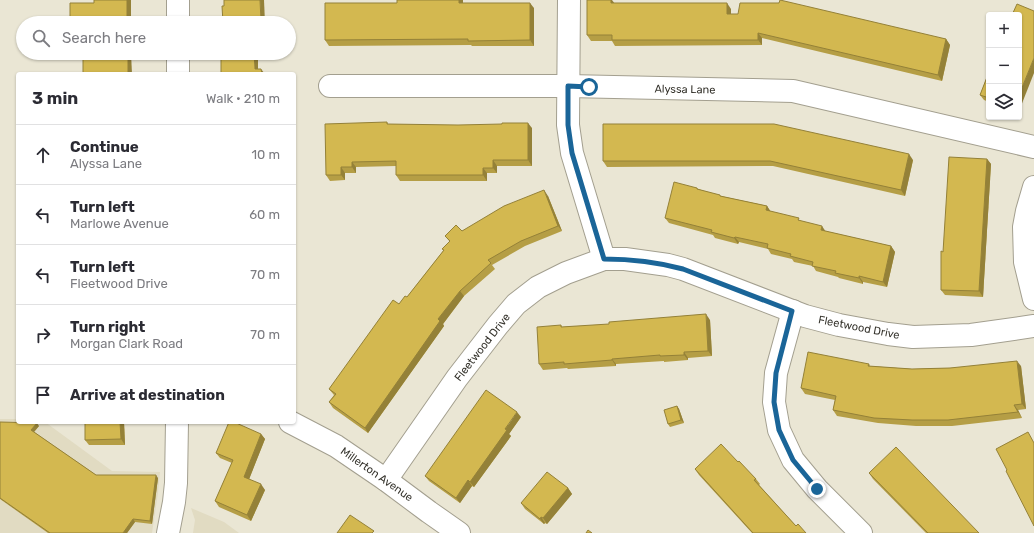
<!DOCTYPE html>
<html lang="en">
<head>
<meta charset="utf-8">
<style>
  body { margin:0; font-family:Rubik,sans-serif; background:#f2f2f3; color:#2b2b33 }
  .controls { position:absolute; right:12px; top:12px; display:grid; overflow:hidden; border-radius:4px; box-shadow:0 1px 3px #0004 }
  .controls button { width:36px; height:36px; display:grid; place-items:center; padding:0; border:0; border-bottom:1px solid #e1e1e2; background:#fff; color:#2b2b33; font:20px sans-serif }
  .stop { position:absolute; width:12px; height:12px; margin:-9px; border:3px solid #1a6598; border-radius:50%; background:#fff }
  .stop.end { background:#1a6598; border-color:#fff; box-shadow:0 1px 4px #0008 }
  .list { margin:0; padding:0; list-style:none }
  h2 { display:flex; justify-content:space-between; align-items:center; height:52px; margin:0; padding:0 16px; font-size:17px }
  h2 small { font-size:13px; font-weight:400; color:#7c7c81 }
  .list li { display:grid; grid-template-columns:26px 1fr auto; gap:12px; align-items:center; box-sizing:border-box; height:60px; padding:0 16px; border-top:1px solid #e1e1e2 }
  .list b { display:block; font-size:15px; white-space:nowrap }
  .list p { margin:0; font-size:13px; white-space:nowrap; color:#7c7c81 }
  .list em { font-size:13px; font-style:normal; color:#7c7c81 }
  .icon { flex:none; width:22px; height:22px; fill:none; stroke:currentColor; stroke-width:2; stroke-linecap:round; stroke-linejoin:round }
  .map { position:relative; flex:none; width:1034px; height:533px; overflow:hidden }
  .search { position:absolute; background:#fff; box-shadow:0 1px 3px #0004; left:16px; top:16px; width:280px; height:44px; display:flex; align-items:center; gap:10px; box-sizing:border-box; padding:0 14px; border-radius:22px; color:#7c7c81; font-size:15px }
  .panel { position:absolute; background:#fff; box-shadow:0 1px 3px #0004; left:16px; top:72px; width:280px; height:352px; border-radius:4px }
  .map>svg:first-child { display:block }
  .built { fill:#e1dbc2 }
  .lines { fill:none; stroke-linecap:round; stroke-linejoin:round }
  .street-casing { stroke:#a39f8f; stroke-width:24 }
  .street { stroke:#fff; stroke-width:22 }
  .wall { fill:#b59e45 }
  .shaded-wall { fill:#948138 }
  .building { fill:#d3b850; stroke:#948138 }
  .route { stroke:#1a6598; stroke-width:5 }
  .labels { text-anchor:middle; stroke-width:3; stroke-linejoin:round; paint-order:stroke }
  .street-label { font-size:11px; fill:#35332c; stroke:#fff }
</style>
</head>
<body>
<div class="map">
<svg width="1034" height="533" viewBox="0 0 1034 533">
  <rect width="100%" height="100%" fill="#eae6d4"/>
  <g class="built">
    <polygon points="0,419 18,419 18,422 45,422 112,471 160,472 158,493 152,533 0,533"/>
    <polygon points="191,508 224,522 239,533 193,533 195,520"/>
  </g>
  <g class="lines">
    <defs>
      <g id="street">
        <polyline points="569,0 568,125 572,153 604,259"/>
        <polyline points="178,23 178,0"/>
        <polyline points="178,74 178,53"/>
        <polyline points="330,86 568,86 793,91 1034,147"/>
        <polyline points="1034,187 1027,211 1024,227 1025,262 1034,299"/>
        <polyline points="793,311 776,373 774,402 779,430 793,460 817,489 861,533"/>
        <polyline points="290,422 336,446 386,480 429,512 459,533"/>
        <polyline points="386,480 457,378 498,325 516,304 538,287 566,273 604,259 625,259 668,265 683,269 805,316 839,325 888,334 913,337 971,335 1034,326"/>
        <polyline points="168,533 174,502 176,483 177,422"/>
      </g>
    </defs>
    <use href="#street" class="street-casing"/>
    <use href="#street" class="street"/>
  </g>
  <g class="wall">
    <polygon points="397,0 463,0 463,3 534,8 534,46 472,46 471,45 329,46 325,40 397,3"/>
    <polygon points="614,3 731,9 731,14 946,39 950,45 942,81 762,38 762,45 615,46 612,41 591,41 587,35"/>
    <polygon points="989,72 989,102 984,100 980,95"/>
    <polygon points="387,122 388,124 532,128 532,166 497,166 497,173 487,173 487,181 400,181 396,175 396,166 356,167 356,173 345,173 345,180 330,181 326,175"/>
    <polygon points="987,159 991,164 983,297 945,295 941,290 943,252"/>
    <polygon points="913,160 905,196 773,166 607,167 603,161"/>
    <polygon points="697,188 698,189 721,196 767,206 770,211 801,221 825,231 891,246 895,252 887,287 863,282 863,284 839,278 838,277 816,271 813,266 794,262 792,259 771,254 768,249 739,242 738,244 715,238 713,235 669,223 665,218"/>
    <polygon points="548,196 562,231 525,246 492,265 495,269 464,296 443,324 444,326 368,433 333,408 329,402 334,395 329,389 399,304 407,297 444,250 450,242 445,236 462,231"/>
    <polygon points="710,320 712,356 688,358 688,360 664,362 664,361 616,364 616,366 568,369 567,368 543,370 539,364 561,325 562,327"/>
    <polygon points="869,364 870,366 912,369 1021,366 1026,409 1018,410 1022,418 952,426 916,426 878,423 837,416 833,410 835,400 805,394 801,388"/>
    <polygon points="677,406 679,409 684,423 670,427 668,424"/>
    <polygon points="521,417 509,434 511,436 474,487 472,486 460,503 429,481 425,476"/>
    <polygon points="0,422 39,426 34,432 96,475 158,478 152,524 135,522 127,533 48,533 0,499"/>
    <polygon points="85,422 124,422 125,445 89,445 85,440"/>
    <polygon points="261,434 265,439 249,479 265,490 251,521 219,507 215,501 232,463 220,458 216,453"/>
    <polygon points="738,462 756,479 760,484 759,485 796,526 806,533 752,533 699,475 695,469"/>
    <polygon points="869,473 979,533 926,533 873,479"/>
    <polygon points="568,488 572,494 547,524 545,523 544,524 525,509 521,503"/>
  </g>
  <g class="shaded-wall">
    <rect x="127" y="0" width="4" height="23"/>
    <polygon points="260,0 264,0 265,23 261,21"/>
    <polygon points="459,0 463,0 463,9 459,3"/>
    <polygon points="611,0 612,0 615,4 611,3"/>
    <polygon points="530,3 534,8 534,46 530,40"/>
    <polygon points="727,3 731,9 731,19 727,14"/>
    <polygon points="758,33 762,38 762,45 758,40"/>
    <polygon points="946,39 950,45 942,81 938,75"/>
    <polygon points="128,53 131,53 132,74 128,74"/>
    <polygon points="254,53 258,53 258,74 255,69"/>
    <polygon points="1034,58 1034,73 1019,111 1019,95"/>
    <polygon points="261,69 265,74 262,74"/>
    <polygon points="528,123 532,128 532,166 528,160"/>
    <polygon points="909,154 913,160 905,196 901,190"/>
    <polygon points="987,159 991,164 983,297 979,291"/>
    <polygon points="493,160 497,166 497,173 493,168"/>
    <polygon points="352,162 356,167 356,173 352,167"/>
    <polygon points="341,167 345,173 345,180 341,175"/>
    <polygon points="483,168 487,173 487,181 483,175"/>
    <polygon points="544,190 548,196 562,231 558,226"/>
    <polygon points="767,206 771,212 766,210"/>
    <polygon points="822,226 826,232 821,230"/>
    <polygon points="735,237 739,242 738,244 734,238"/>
    <polygon points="891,246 895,252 887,287 883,282"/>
    <polygon points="859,276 863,282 863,284 859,278"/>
    <polygon points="460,291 464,296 443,324 444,326 368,433 365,428 438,319"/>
    <polygon points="706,314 710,320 712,356 708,351"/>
    <polygon points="684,352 688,358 688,360 684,355"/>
    <polygon points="612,359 616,364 616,366 612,360"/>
    <polygon points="1017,361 1021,366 1026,409 1022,404"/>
    <polygon points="1014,405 1018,410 1022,418 1018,412"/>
    <polygon points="677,406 679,409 684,423 681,420"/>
    <polygon points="517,412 521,417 509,434 511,436 474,487 470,482"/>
    <polygon points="120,422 124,422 125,445 121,439"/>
    <polygon points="37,423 39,426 33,433 31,430"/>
    <polygon points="261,434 265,439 248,482 244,477"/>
    <polygon points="156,475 158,478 152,524 150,521"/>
    <polygon points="468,480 472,486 460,503 456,498"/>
    <polygon points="261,484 265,490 251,521 247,515"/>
    <polygon points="568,488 572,494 547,524 543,518"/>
    <polygon points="541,517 545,523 544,524 540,519"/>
    <polygon points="133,519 135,522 127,533 123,533"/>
  </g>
  <g class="building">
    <polygon points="94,0 127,0 127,23 70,23 70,3 94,3"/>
    <polygon points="224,0 260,0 261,21 267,21 267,23 223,23 222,6 224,6"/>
    <polygon points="397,0 459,0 459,3 530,3 530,40 468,41 468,39 325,40 325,3 397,3"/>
    <polygon points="587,0 611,0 611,3 727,3 727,14 738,14 740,3 779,3 780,0 946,39 938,75 758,33 758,40 612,40 612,35 587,35"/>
    <polygon points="1017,4 1034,11 1034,58 1019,95 1019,15 1012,15"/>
    <rect x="83" y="53" width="45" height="21"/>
    <polygon points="224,53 254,53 255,69 261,69 262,74 221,74 221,55 224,55"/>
    <polygon points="989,72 989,98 980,95"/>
    <polygon points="387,122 387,124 458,125 502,124 502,123 528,123 528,160 493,160 493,168 483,168 483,175 396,175 396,161 352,162 352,167 341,167 341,175 326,175 325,124"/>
    <polygon points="603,124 774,124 909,154 901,190 770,161 603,161"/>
    <polygon points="949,157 987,159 979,291 941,290 941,251 943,252"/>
    <polygon points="674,182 697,188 697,189 720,195 720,196 767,206 766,210 799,218 798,220 822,226 821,230 891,246 883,282 859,276 859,278 835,273 836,271 812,266 813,262 790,256 791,254 767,248 768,244 735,237 734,238 711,232 712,230 665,218"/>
    <polygon points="544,190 558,226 521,241 488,260 491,263 460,291 438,319 440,321 365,428 329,402 336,394 329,389 393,300 399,304 405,296 407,297 444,250 442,249 450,241 445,236 456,225 462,231 504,206"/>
    <polygon points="706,314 708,351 684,352 684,355 660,356 660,355 612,359 612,360 564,364 564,362 539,364 537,327 561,325 561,327 609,324 609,322"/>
    <polygon points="808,352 869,364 868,366 912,369 950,368 1017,361 1022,404 1014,405 1018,412 948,420 912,420 874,418 833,410 836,396 801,388"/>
    <polygon points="486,390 517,412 505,429 507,430 470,482 468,480 456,498 425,476"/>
    <polygon points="677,406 681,420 668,424 664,410"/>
    <polygon points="0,422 37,423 31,430 96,475 156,475 150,521 133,519 123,533 50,533 0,498"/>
    <polygon points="85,422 120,422 121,439 85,440"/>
    <polygon points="229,422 234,422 261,434 244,477 261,484 247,515 215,501 233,460 216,453"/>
    <polygon points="1028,432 1034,443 1034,526 1006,471 1007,470 996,449"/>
    <polygon points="721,444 738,462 739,461 756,479 754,480 796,526 798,524 806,533 753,533 695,469"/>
    <polygon points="896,447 979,533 928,533 869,473"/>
    <polygon points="547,472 568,488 543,518 541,517 540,519 521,503"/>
    <polygon points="350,515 374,531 372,533 337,533"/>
    <polygon points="588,530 592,533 586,533"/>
  </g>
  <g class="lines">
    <path class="route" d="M589 87 568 86V125L572 153 604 259C631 259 657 262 683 269L792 311 776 373 774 402 779 430 793 460 817 489"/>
  </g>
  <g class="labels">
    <g class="street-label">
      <text transform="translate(685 89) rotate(1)" y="4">Alyssa Lane</text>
      <text transform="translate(859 327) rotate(11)" y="4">Fleetwood Drive</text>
      <text transform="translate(482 347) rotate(-52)" y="4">Fleetwood Drive</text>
      <text transform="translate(377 474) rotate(35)" y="4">Millerton Avenue</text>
    </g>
  </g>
</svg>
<div class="controls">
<button>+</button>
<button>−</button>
<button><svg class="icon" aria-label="layers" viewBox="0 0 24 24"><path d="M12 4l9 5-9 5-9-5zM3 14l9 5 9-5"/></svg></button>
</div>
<div class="stop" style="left:589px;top:87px"></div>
<div class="stop end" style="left:817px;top:489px"></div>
<div class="search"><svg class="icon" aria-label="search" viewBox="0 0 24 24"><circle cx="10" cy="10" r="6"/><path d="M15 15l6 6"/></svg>Search here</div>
<section class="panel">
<h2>3 min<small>Walk · 210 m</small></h2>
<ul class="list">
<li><svg class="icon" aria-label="ahead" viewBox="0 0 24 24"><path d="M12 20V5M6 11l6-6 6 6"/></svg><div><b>Continue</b><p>Alyssa Lane</p></div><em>10 m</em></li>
<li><svg class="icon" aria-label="left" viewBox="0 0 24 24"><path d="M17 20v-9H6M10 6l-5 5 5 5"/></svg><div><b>Turn left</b><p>Marlowe Avenue</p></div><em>60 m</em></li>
<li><svg class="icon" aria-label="left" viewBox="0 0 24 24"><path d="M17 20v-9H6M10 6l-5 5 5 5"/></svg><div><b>Turn left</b><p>Fleetwood Drive</p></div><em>70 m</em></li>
<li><svg class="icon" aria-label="right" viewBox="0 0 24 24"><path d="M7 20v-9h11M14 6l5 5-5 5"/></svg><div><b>Turn right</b><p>Morgan Clark Road</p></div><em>70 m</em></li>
<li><svg class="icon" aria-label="arrive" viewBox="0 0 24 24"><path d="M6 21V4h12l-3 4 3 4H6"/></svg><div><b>Arrive at destination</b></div></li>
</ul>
</section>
</div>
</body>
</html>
